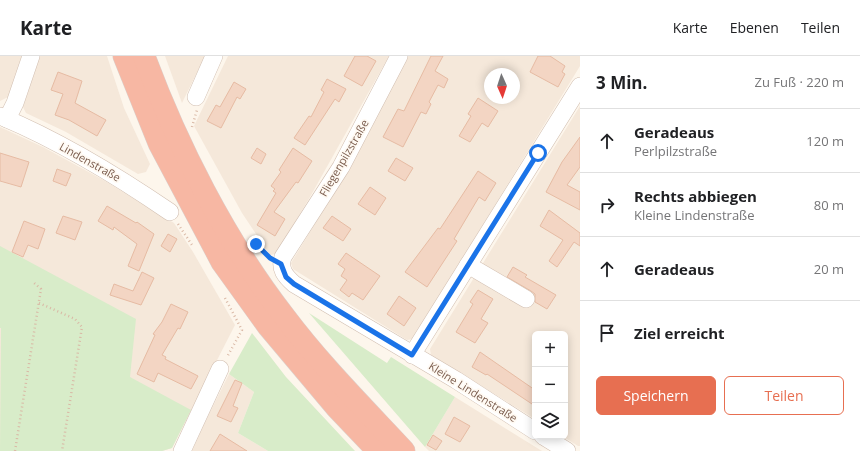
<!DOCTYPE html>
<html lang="de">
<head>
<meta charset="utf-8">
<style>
  body { margin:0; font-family:"Open Sans",sans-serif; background:#f6f6f6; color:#202124 }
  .controls { position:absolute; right:12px; bottom:12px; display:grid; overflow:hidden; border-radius:6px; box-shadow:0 2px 10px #0003 }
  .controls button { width:36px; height:36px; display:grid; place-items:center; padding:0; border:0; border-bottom:1px solid #e0e0e0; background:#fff; color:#202124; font:20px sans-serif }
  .compass { position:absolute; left:484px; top:12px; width:36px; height:36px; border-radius:50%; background:#fff; box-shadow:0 2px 10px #0003; rotate:177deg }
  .stop { position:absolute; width:12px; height:12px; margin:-9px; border:3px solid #1a73e8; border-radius:50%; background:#fff }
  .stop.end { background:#1a73e8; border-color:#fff; box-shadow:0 1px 4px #0008 }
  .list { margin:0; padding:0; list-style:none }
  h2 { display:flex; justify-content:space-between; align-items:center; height:52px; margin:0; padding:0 16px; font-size:17px }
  h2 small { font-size:13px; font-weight:400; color:#757577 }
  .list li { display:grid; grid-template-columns:26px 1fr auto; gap:12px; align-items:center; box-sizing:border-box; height:64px; padding:0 16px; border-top:1px solid #e0e0e0 }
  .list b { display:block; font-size:15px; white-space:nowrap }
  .list p { margin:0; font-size:13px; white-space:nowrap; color:#757577 }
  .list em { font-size:13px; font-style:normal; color:#757577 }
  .actions { display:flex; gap:8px; padding:12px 16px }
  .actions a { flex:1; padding:9px 0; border:1px solid #e76f51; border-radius:6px; text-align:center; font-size:14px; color:#e76f51 }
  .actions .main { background:#e76f51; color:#fff }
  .icon { flex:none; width:22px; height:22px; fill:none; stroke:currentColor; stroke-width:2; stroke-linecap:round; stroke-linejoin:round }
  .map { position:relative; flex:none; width:580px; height:395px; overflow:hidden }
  header { display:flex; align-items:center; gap:24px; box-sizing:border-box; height:56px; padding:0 20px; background:#fff; border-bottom:1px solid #e0e0e0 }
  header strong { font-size:19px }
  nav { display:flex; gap:22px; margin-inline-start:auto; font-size:14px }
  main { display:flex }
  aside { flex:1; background:#fff }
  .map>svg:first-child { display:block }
  .residential { fill:#f5e8da; fill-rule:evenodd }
  .green { fill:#d8ecc9 }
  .building { fill:#f3d5c3; stroke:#e6bba3 }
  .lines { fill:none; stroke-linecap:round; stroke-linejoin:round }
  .minor-casing { stroke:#d1beb0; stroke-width:18 }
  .highway-casing { stroke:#dad1cd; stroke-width:23 }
  .path { stroke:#d9b8a5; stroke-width:2.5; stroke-dasharray:1 3; stroke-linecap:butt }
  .minor { stroke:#fff; stroke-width:17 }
  .highway { stroke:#f7b7a3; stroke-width:22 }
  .route { stroke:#1a73e8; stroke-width:5 }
  .labels { text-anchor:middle; stroke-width:3.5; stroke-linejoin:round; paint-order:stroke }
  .street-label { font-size:11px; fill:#7a5c4d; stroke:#fffaf3 }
</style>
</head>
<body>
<header>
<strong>Karte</strong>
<nav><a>Karte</a><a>Ebenen</a><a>Teilen</a></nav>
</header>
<main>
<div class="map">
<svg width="580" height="395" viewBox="0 0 580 395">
  <rect width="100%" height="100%" fill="#fdf6ec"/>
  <g class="residential">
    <polygon points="0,0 22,0 8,41 0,45"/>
    <polygon points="40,0 107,0 124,52 150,108 146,116 138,118 66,76 26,57 23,51"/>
    <polygon points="165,0 205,0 182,47"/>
    <polygon points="228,0 389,0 310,141 276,198 270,199 242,157 194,70"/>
    <path d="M408 0H580V10L413 283 407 284 293 213 291 207 332 140ZM490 18H514V42H490Z"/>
    <polygon points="580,50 580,390 578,390 562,380 565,380 565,278 535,278 535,363 431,299 430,293"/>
    <polygon points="0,71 43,91 105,125 174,167 193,196 235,269 172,392 162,395 0,395"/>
    <polygon points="229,318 254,336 238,377 268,395 192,395 207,362"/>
    <polygon points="455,341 542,395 429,395 425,391"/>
  </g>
  <g class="green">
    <polygon points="0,190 136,263 130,321 191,354 172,392 162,395 0,395 1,272 0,272"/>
    <polygon points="309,257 387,307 391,301 455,341 425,391"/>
    <polygon points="252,277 286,321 355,395 268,395 238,377 254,336 229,318"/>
  </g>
  <g class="building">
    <polygon points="355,0 367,0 376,5 362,30 344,20"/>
    <polygon points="431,0 443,0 435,15 448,23 444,32 438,29 429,46 431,48 426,58 421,56 403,91 383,81 398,53 404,55"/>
    <polygon points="538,0 550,0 565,10 562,16 565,18 558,31 530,16"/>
    <polygon points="58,16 82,25 75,47 106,64 97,80 69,64 55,59 63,38 51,34"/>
    <polygon points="327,23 346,33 339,46 335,43 305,89 294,82 309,60 311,61 324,36 321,34"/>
    <polygon points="234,26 246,33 240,43 237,41 221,72 207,65 216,49 220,51"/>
    <polygon points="478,42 498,55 488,71 482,67 470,86 459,80 471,60 468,58"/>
    <polygon points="580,81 580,111 567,129 580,136 580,154 546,136 562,106"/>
    <polygon points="257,92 266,98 261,108 251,102"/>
    <polygon points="293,92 312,105 298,127 296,126 274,156 285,163 275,180 257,169 276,137 273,135 275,133 271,130 281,116 279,114"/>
    <polygon points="0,97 29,106 21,131 0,125"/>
    <polygon points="396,102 413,112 405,125 388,115"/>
    <polygon points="57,113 71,118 66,130 53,125"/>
    <polygon points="478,115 496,127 485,145 479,141 454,183 457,185 427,231 405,216 438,172 440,173"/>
    <polygon points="370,131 386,142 375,159 358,148"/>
    <polygon points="107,150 136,167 137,166 154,178 139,215 128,210 137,188 114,171 113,174 98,165"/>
    <polygon points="549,154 580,177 580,190 574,186 557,211 549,205 563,184 540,170"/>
    <polygon points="63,160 82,166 75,184 56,177"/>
    <polygon points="332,160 351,173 343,185 323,172"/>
    <polygon points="24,165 45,173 38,193 28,189 23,201 12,196"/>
    <polygon points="168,178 177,183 170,196 161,190"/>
    <polygon points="346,197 380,220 363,244 352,237 349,241 340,234 347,224 341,220 345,213 338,208"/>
    <polygon points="513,211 527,219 525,221 556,239 547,253 535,246 535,238 531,235 507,221"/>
    <polygon points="142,216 154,222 141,249 110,239 114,228 133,235"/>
    <polygon points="478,234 493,243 481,263 488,267 475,287 456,276 473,248 470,246"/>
    <polygon points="399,240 416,252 404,270 387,258"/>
    <polygon points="171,248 188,256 180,273 178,272 162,299 166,301 165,303 198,320 191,333 158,317 154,326 137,318 155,279 153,278 162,266"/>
    <polygon points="480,296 535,334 535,350 487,318 486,319 472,311"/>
    <polygon points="235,324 242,327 233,350 238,352 231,366 217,360"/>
    <polygon points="454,361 470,370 460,386 445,378"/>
    <polygon points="220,378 247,395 210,395"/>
    <polygon points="433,379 442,385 436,394 427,389"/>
  </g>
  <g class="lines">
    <defs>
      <g id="minor">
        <path d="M399 0 341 111 283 201C279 213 285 220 294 228L456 324 535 375"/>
        <polyline points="196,41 214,0"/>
        <path d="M0 60C60 85 116 119 170 156"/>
        <polyline points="7,63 15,47 31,0"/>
        <polyline points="468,209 526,243"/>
        <polyline points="412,299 580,30"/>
        <polyline points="543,380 567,395"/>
        <polyline points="182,395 220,313"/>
      </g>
      <g id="highway">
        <polyline points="124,0 159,87 222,206 268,270 337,352 378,395"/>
        <path d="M144 0C177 89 225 184 284 260 320 308 363 351 404 395"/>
      </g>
    </defs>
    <use href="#minor" class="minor-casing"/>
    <use href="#highway" class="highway-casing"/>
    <g class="path">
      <polyline points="192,71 197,54"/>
      <polyline points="178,168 192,189"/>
      <polyline points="257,188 269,201"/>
      <polyline points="225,242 242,274 227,301"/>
      <polyline points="39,247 75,263 82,271 62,395"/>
      <polyline points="15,395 41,233 33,226"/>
    </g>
    <use href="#minor" class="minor"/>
    <use href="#highway" class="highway"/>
  </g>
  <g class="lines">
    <polyline class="route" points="256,188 270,202 281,208 286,221 294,228 412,299 538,97"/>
  </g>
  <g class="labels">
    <g class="street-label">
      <text transform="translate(344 102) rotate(-60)" y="4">Fliegenpilzstraße</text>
      <text transform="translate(90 106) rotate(29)" y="4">Lindenstraße</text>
      <text transform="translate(473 336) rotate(32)" y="4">Kleine Lindenstraße</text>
    </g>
  </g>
</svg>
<div class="controls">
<button>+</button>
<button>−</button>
<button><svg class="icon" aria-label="layers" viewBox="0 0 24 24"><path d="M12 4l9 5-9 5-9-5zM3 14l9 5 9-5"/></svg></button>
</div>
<svg class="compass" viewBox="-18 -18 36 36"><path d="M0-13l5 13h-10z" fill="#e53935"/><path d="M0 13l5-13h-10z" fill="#757577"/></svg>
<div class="stop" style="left:538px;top:97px"></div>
<div class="stop end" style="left:256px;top:188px"></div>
</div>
<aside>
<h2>3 Min.<small>Zu Fuß · 220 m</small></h2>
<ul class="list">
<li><svg class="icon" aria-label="ahead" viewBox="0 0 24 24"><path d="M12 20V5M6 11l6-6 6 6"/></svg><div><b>Geradeaus</b><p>Perlpilzstraße</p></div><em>120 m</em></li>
<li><svg class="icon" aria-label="right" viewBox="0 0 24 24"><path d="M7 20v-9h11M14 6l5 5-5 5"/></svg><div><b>Rechts abbiegen</b><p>Kleine Lindenstraße</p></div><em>80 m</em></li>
<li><svg class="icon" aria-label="ahead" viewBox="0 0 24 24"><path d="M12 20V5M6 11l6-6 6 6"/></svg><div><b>Geradeaus</b></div><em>20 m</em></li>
<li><svg class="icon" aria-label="arrive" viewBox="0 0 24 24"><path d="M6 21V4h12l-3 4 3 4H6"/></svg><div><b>Ziel erreicht</b></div></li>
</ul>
<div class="actions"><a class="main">Speichern</a><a>Teilen</a></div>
</aside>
</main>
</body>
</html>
